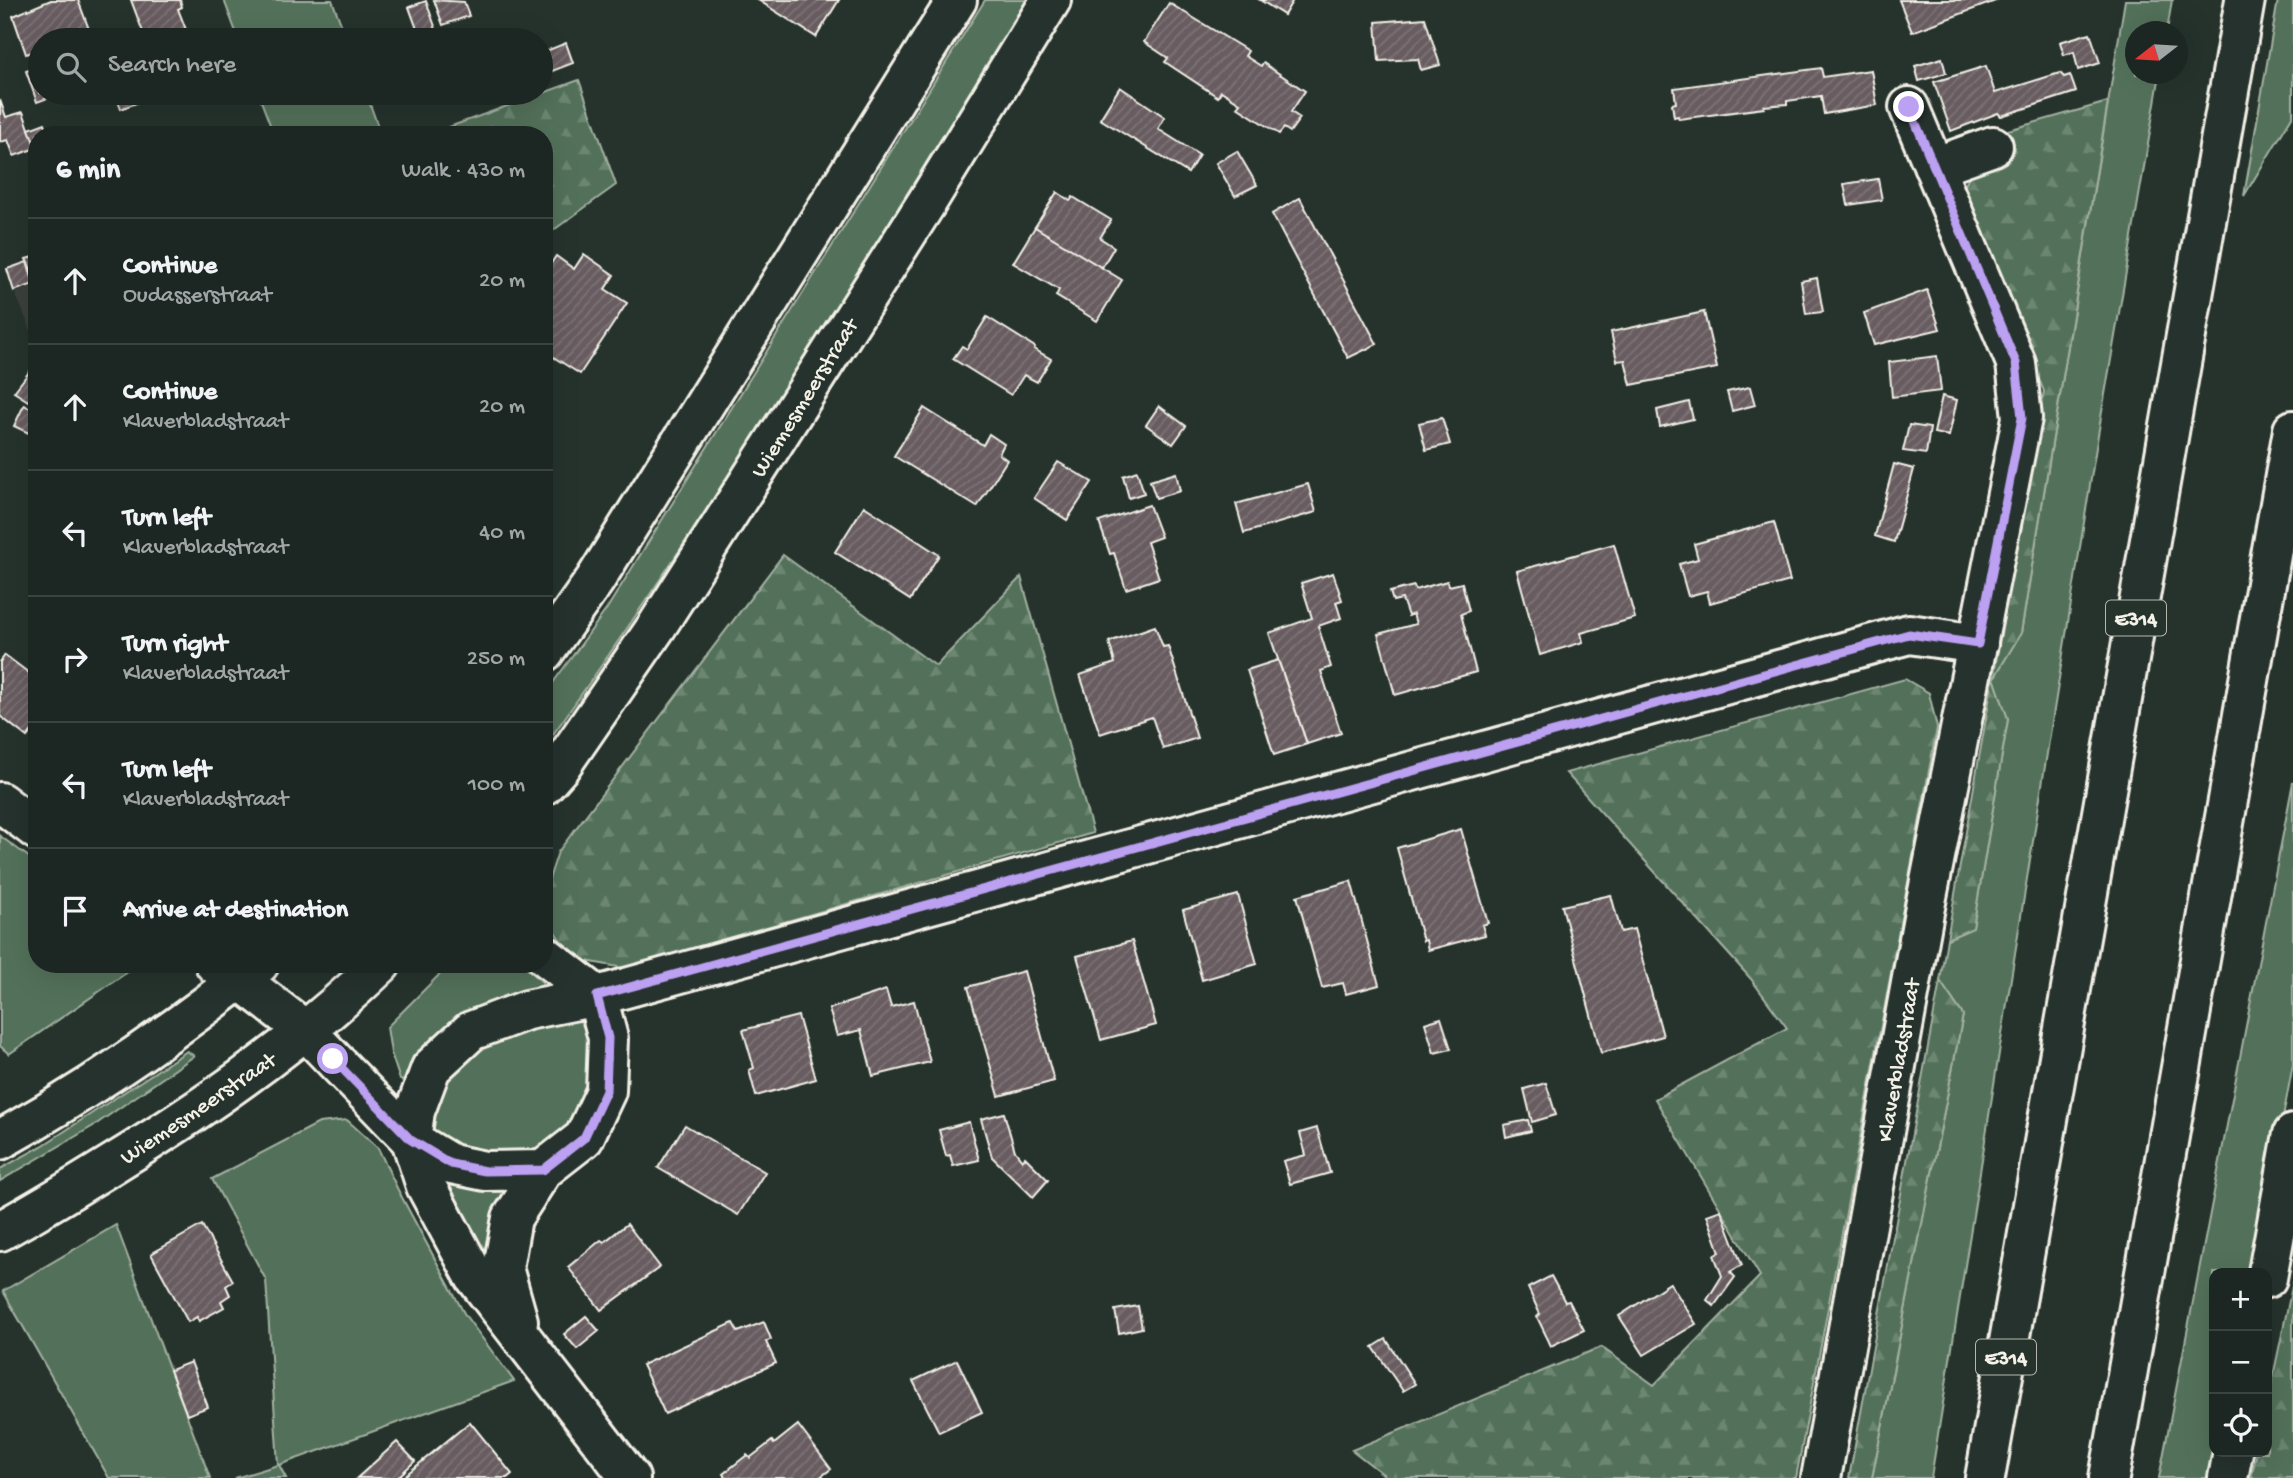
<!DOCTYPE html>
<html lang="en">
<head>
<meta charset="utf-8">
<style>
  body { margin:0; font-family:"Gochi Hand",sans-serif; background:#29322f; color:#f1f3f6 }
  .controls { position:absolute; right:21px; bottom:21px; display:grid; overflow:hidden; border-radius:14px; box-shadow:0 7px 28px #0002 }
  .controls button { width:63px; height:63px; display:grid; place-items:center; padding:0; border:0; border-bottom:2px solid #3a4340; background:#1c2622; color:#f1f3f6; font:35px sans-serif }
  .compass { position:absolute; left:2125px; top:21px; width:63px; height:63px; border-radius:50%; background:#1c2622; box-shadow:0 7px 28px #0002; rotate:253deg }
  .stop { position:absolute; width:21px; height:21px; margin:-16px; border:5px solid #bca0f2; border-radius:50%; background:#fff }
  .stop.end { background:#bca0f2; border-color:#fff; box-shadow:0 2px 7px #0008 }
  .list { margin:0; padding:0; list-style:none }
  h2 { display:flex; justify-content:space-between; align-items:center; height:91px; margin:0; padding:0 28px; font-size:30px }
  h2 small { font-size:23px; font-weight:400; color:#a0a5a5 }
  .list li { display:grid; grid-template-columns:46px 1fr auto; gap:21px; align-items:center; box-sizing:border-box; height:126px; padding:0 28px; border-top:2px solid #3a4340 }
  .list b { display:block; font-size:26px; white-space:nowrap }
  .list p { margin:0; font-size:23px; white-space:nowrap; color:#a0a5a5 }
  .list em { font-size:23px; font-style:normal; color:#a0a5a5 }
  .icon { flex:none; width:38px; height:38px; fill:none; stroke:currentColor; stroke-width:2; stroke-linecap:round; stroke-linejoin:round }
  .map { position:relative; flex:none; width:2293px; height:1478px; overflow:hidden }
  .search { position:absolute; background:#1c2622; box-shadow:0 7px 28px #0002; left:28px; top:28px; width:525px; height:77px; display:flex; align-items:center; gap:18px; box-sizing:border-box; padding:0 24px; border-radius:38px; color:#a0a5a5; font-size:26px }
  .panel { position:absolute; background:#1c2622; box-shadow:0 7px 28px #0002; left:28px; top:126px; width:525px; height:847px; border-radius:28px }
  .map>svg:first-child { display:block }
  .built { fill:#3a3f3c }
  .green { fill:#52715a; stroke:#a3b1a1; stroke-width:2 }
  .forest { fill:url(#forest-firs); stroke:#a3b1a1; stroke-width:2 }
  .building { fill:url(#building-hatch); stroke:#f4f1e8; stroke-width:2 }
  .lines { fill:none; stroke-linecap:round; stroke-linejoin:round }
  .minor-casing { stroke:#f4f1e8; stroke-width:44 }
  .secondary-casing { stroke:#f4f1e8; stroke-width:44 }
  .motorway-casing { stroke:#f4f1e8; stroke-width:44 }
  .minor { stroke:#26332d; stroke-width:38 }
  .secondary { stroke:#26332d; stroke-width:38 }
  .motorway { stroke:#26332d; stroke-width:38 }
  .route { stroke:#bca0f2; stroke-width:9 }
  .labels { text-anchor:middle; stroke-width:5; stroke-linejoin:round; paint-order:stroke }
  .shield { fill:#26332d; stroke:#b6b8b0; stroke-width:2 }
  .shield-label { font-size:21px; font-weight:bold; fill:#f4f1e8 }
  .street-label { font-size:23px; fill:#f4f1e8; stroke:#26332d }
</style>
</head>
<body>
<div class="map">
<svg width="2293" height="1478" viewBox="0 0 2293 1478">
  <defs>
    <pattern id="forest-firs" width="22" height="20" patternUnits="userSpaceOnUse" patternTransform="scale(1.75)"><rect width="22" height="20" fill="#52715a"/><path d="M5 1l3.5 6h-7zM16 11l3.5 6h-7z" fill="#6c8672"/></pattern>
    <pattern id="building-hatch" width="6" height="6" patternUnits="userSpaceOnUse" patternTransform="scale(1.75)"><rect width="6" height="6" fill="#675c60"/><path d="M-1 1l2-2M0 6l6-6M5 7l2-2" fill="none" stroke="#7d7477"/></pattern>
  </defs>
  <rect width="100%" height="100%" fill="#26332d"/>
  <filter id="ink" filterUnits="userSpaceOnUse"><feTurbulence type="fractalNoise" baseFrequency=".0143" numOctaves="2"/><feDisplacementMap in="SourceGraphic" scale="14" xChannelSelector="R" yChannelSelector="G"/><feConvolveMatrix kernelMatrix="1 2 1 2 8 2 1 2 1" color-interpolation-filters="sRGB"/></filter>
  <g filter="url(#ink)">
    <polygon class="built" points="37,284 37,345 15,293"/>
    <g class="green">
      <polygon points="224,0 332,0 347,40 239,40"/>
      <path d="M985 0H1027C871 252 717 506 544 747V695L606 610Z"/>
      <polygon points="2125,0 2172,0 2167,31 2136,32 2136,74 2160,74 2098,435 1931,1478 1872,1478 1963,1015 1940,981 1947,939 1973,927 2008,719 1994,678 2021,633"/>
      <polygon points="2278,0 2293,0 2293,115 2244,196"/>
      <polygon points="258,93 366,93 381,135 274,135"/>
      <polygon points="2293,782 2293,1064 2254,1273 2214,1273 2214,1452 2216,1478 2159,1478"/>
      <polygon points="0,836 37,863 37,964 139,964 9,1054 0,1046"/>
      <polygon points="450,964 523,964 542,982 544,992 412,1083 400,1080 391,1053 387,1027"/>
      <polygon points="567,1015 581,1022 590,1040 587,1110 568,1135 528,1160 485,1164 433,1135 427,1115 435,1093 462,1056 486,1041"/>
      <polygon points="187,1051 194,1056 95,1125 0,1181 0,1169 42,1146"/>
      <polygon points="347,1120 378,1148 398,1190 465,1315 514,1381 279,1465 286,1478 235,1478 278,1465 266,1280 212,1179 319,1123"/>
      <polygon points="446,1179 509,1187 492,1262 482,1263 443,1185"/>
      <polygon points="116,1225 210,1478 109,1478 3,1291"/>
    </g>
    <g class="forest">
      <polygon points="579,80 616,185 544,237 544,135 427,135"/>
      <polygon points="2108,102 2021,633 1994,678 2008,719 1973,928 1947,939 2044,391 1960,197 1969,176 1989,158 1994,131 2008,130"/>
      <polygon points="783,555 936,666 1021,577 1093,833 624,968 575,959 551,927 547,885 558,852"/>
      <polygon points="1905,679 1929,693 1937,728 1796,1478 1388,1478 1352,1450 1601,1347 1654,1385 1760,1276 1655,1099 1787,1028 1751,979 1566,773"/>
      <polygon points="1940,981 1963,1015 1872,1478 1849,1478"/>
      <polygon points="2293,1282 2293,1478 2251,1478 2257,1452 2267,1452 2267,1405"/>
    </g>
    <g class="building">
      <polygon points="51,0 78,0 93,40 40,40 40,57 38,50 26,54 13,16"/>
      <polygon points="131,0 180,0 182,7 178,9 190,40 146,40"/>
      <polygon points="434,0 464,2 469,16 443,25"/>
      <polygon points="758,0 839,0 816,37"/>
      <polygon points="1260,0 1293,0 1284,15"/>
      <polygon points="1899,0 1998,0 1912,32"/>
      <polygon points="426,1 438,35 421,40 409,7"/>
      <polygon points="1169,3 1248,51 1245,56 1261,66 1263,63 1305,91 1291,112 1300,118 1290,132 1284,128 1279,134 1237,107 1240,103 1221,91 1218,97 1165,62 1168,58 1144,42"/>
      <polygon points="1425,18 1440,65 1421,70 1418,59 1379,61 1376,22"/>
      <polygon points="2090,33 2100,63 2078,70 2074,52 2064,55 2060,42"/>
      <polygon points="566,43 573,63 547,73 541,53"/>
      <polygon points="1942,58 1946,73 1919,81 1915,66"/>
      <polygon points="40,66 40,93 55,93 56,95 37,102 26,71"/>
      <polygon points="1986,66 1995,93 2060,73 2064,77 2070,75 2076,92 2001,116 1998,113 1951,131 1934,82"/>
      <polygon points="1821,68 1823,77 1871,70 1877,105 1824,114 1821,96 1787,101 1787,104 1764,106 1764,108 1679,119 1678,116 1674,117 1672,104 1676,103 1674,88"/>
      <polygon points="1120,87 1165,117 1158,129 1199,155 1188,173 1100,119"/>
      <polygon points="115,93 136,93 139,102 121,109"/>
      <polygon points="0,100 6,117 23,112 36,148 14,156 8,140 0,142"/>
      <polygon points="45,123 49,135 37,135 36,148 29,129"/>
      <polygon points="1237,151 1257,185 1235,196 1216,163"/>
      <polygon points="1878,179 1882,200 1848,205 1844,184"/>
      <polygon points="1057,192 1070,201 1073,197 1111,220 1100,238 1114,247 1101,269 1035,227"/>
      <polygon points="1300,198 1377,344 1348,358 1272,214"/>
      <polygon points="1035,227 1122,280 1097,321 1056,296 1059,290 1013,263"/>
      <polygon points="584,254 614,275 605,289 627,303 580,374 544,351 544,274 556,256 574,269"/>
      <polygon points="37,256 37,282 26,259"/>
      <polygon points="27,262 34,284 14,291 7,269"/>
      <polygon points="1817,278 1823,312 1806,314 1801,281"/>
      <polygon points="1927,290 1940,329 1874,345 1864,313"/>
      <polygon points="1704,312 1717,368 1631,385 1625,360 1617,361 1611,332"/>
      <polygon points="987,317 1035,347 1034,349 1051,359 1037,382 1024,375 1011,395 953,359 962,346 967,349"/>
      <polygon points="1937,356 1941,391 1892,397 1889,362"/>
      <polygon points="33,367 37,370 37,388 28,401 14,392"/>
      <polygon points="1750,387 1755,405 1732,411 1727,392"/>
      <polygon points="1942,396 1957,400 1949,436 1934,433"/>
      <polygon points="1689,402 1693,419 1660,427 1657,410"/>
      <polygon points="24,405 37,411 37,437 14,426"/>
      <polygon points="1159,406 1186,426 1173,444 1146,425"/>
      <polygon points="924,408 983,445 989,434 1004,444 999,454 1007,460 977,507 894,456"/>
      <polygon points="1442,418 1450,444 1426,450 1419,423"/>
      <polygon points="1909,425 1930,428 1926,454 1903,451"/>
      <polygon points="1058,462 1092,482 1067,520 1034,498"/>
      <polygon points="1894,464 1914,469 1894,542 1875,536"/>
      <polygon points="1137,471 1144,493 1129,498 1123,476"/>
      <polygon points="1176,473 1180,491 1156,498 1150,481"/>
      <polygon points="1308,484 1316,512 1244,533 1236,504"/>
      <polygon points="1149,505 1161,537 1147,542 1159,578 1126,589 1114,553 1110,554 1099,522"/>
      <polygon points="864,506 939,555 910,600 835,552"/>
      <polygon points="1774,522 1790,581 1710,603 1707,591 1688,596 1679,564 1698,559 1694,544"/>
      <polygon points="1614,544 1635,618 1581,633 1583,642 1540,655 1517,571"/>
      <polygon points="1333,573 1342,600 1336,602 1341,618 1318,626 1331,667 1321,671 1341,733 1307,744 1269,633 1312,618 1301,583"/>
      <polygon points="1447,581 1449,586 1462,583 1469,611 1461,614 1476,672 1395,695 1378,634 1416,624 1413,614 1408,616 1402,599 1393,601 1390,592 1414,586 1415,590"/>
      <polygon points="1155,626 1163,647 1168,646 1197,738 1163,749 1152,717 1100,734 1080,675 1115,663 1109,642"/>
      <polygon points="5,655 37,679 37,725 27,737 0,716 0,662"/>
      <polygon points="1278,660 1307,744 1274,755 1247,670"/>
      <polygon points="1461,829 1488,923 1482,925 1485,935 1428,950 1426,940 1423,941 1397,848"/>
      <polygon points="1351,881 1379,985 1346,994 1343,983 1322,988 1297,896"/>
      <polygon points="1238,895 1257,964 1202,980 1183,910"/>
      <polygon points="1611,895 1621,932 1634,929 1663,1036 1601,1053 1562,906"/>
      <polygon points="1132,941 1156,1025 1101,1040 1077,956"/>
      <polygon points="1024,971 1054,1081 999,1096 968,987"/>
      <polygon points="886,990 891,1007 914,1001 930,1062 873,1076 861,1030 837,1036 829,1009"/>
      <polygon points="798,1016 816,1079 756,1096 749,1070 754,1068 743,1030"/>
      <polygon points="1441,1018 1451,1049 1434,1053 1425,1023"/>
      <polygon points="1546,1083 1556,1115 1532,1122 1524,1089"/>
      <polygon points="1004,1113 1015,1151 1022,1160 1025,1157 1048,1180 1033,1197 992,1157 981,1119"/>
      <polygon points="1528,1120 1531,1131 1506,1137 1504,1125"/>
      <polygon points="969,1122 979,1160 953,1166 950,1155 946,1156 939,1130"/>
      <polygon points="685,1125 765,1172 738,1215 658,1168"/>
      <polygon points="1317,1128 1330,1173 1290,1184 1283,1161 1306,1155 1300,1133"/>
      <polygon points="1721,1210 1742,1265 1730,1272 1735,1277 1714,1306 1707,1300 1722,1276 1714,1255 1720,1252 1707,1215"/>
      <polygon points="627,1224 660,1267 601,1310 568,1267 601,1240 604,1242"/>
      <polygon points="202,1225 233,1281 226,1286 230,1295 221,1301 224,1307 199,1321 197,1317 188,1322 151,1254"/>
      <polygon points="1551,1276 1565,1302 1569,1301 1584,1330 1551,1346 1537,1317 1540,1314 1528,1288"/>
      <polygon points="1670,1283 1696,1324 1644,1355 1619,1316"/>
      <polygon points="1138,1306 1142,1328 1119,1333 1115,1310"/>
      <polygon points="586,1316 599,1331 577,1349 564,1334"/>
      <polygon points="764,1322 771,1339 766,1342 776,1363 665,1414 642,1365 733,1323 738,1332"/>
      <polygon points="1386,1339 1415,1384 1403,1391 1373,1347"/>
      <polygon points="957,1360 982,1412 939,1432 913,1381"/>
      <polygon points="191,1362 208,1407 187,1415 170,1370"/>
      <polygon points="470,1422 512,1474 507,1478 402,1478"/>
      <polygon points="798,1425 831,1469 819,1478 726,1478 723,1474 747,1455 750,1458 772,1441 774,1444"/>
      <polygon points="397,1442 415,1461 397,1478 357,1478"/>
    </g>
    <g class="lines">
      <defs>
        <g id="minor">
          <polyline points="1934,167 1993,146"/>
          <polyline points="0,802 37,830"/>
          <polyline points="544,955 597,996"/>
          <polyline points="215,964 240,980 306,1031 411,1140 426,1186 475,1277 630,1478"/>
          <polyline points="411,1140 415,1111 431,1068 471,1031 527,1010 597,996 1909,634 1978,644"/>
          <polyline points="411,1140 451,1164 485,1171 543,1170 584,1138 606,1091 608,1038 597,996"/>
          <polyline points="2267,1278 2293,1134"/>
          <polyline points="518,1321 503,1268 512,1218 543,1170"/>
          <polyline points="1821,1478 1924,912 2022,418 2016,363 1909,107"/>
          <polyline points="2228,1478 2233,1452"/>
        </g>
        <g id="secondary">
          <polyline points="544,652 595,580 957,0"/>
          <polyline points="544,785 560,767 657,626 927,202 1051,0"/>
          <path d="M0 1140C91 1089 178 1029 259 964"/>
          <path d="M0 1231C38 1210 74 1188 111 1165 206 1107 300 1042 381 964"/>
        </g>
        <g id="motorway">
          <polyline points="1985,1478 2245,0"/>
          <polyline points="2109,1478 2293,430"/>
        </g>
      </defs>
      <use href="#minor" class="minor-casing"/>
      <use href="#secondary" class="secondary-casing"/>
      <use href="#motorway" class="motorway-casing"/>
      <use href="#minor" class="minor"/>
      <use href="#secondary" class="secondary"/>
      <use href="#motorway" class="motorway"/>
    </g>
  </g>
  <g class="lines" filter="url(#ink)">
    <polyline class="route" points="333,1059 411,1140 451,1164 485,1171 543,1170 584,1138 606,1091 608,1038 597,996 1909,634 1978,644 2022,418 2016,363 1909,107"/>
  </g>
  <g class="labels">
    <g class="shield">
      <rect x="2106" y="600.5" width="60" height="35" rx="5"/>
      <rect x="1976" y="1339.5" width="60" height="35" rx="5"/>
    </g>
    <g class="shield-label">
      <text x="2136" y="625">E314</text>
      <text x="2006" y="1364">E314</text>
    </g>
    <g class="street-label">
      <text transform="translate(803 397) rotate(-58)" y="8">Wiemesmeerstraat</text>
      <text transform="translate(1897 1060) rotate(-80)" y="8">Klaverbladstraat</text>
      <text transform="translate(197 1107) rotate(-34)" y="8">Wiemesmeerstraat</text>
    </g>
  </g>
</svg>
<div class="controls">
<button>+</button>
<button>−</button>
<button><svg class="icon" aria-label="locate" viewBox="0 0 24 24"><circle cx="12" cy="12" r="6"/><path d="M12 2v4M12 18v4M2 12h4M18 12h4"/></svg></button>
</div>
<svg class="compass" viewBox="-18 -18 36 36"><path d="M0-13l5 13h-10z" fill="#e53935"/><path d="M0 13l5-13h-10z" fill="#a0a5a5"/></svg>
<div class="stop" style="left:333px;top:1059px"></div>
<div class="stop end" style="left:1909px;top:107px"></div>
<div class="search"><svg class="icon" aria-label="search" viewBox="0 0 24 24"><circle cx="10" cy="10" r="6"/><path d="M15 15l6 6"/></svg>Search here</div>
<section class="panel">
<h2>6 min<small>Walk · 430 m</small></h2>
<ul class="list">
<li><svg class="icon" aria-label="ahead" viewBox="0 0 24 24"><path d="M12 20V5M6 11l6-6 6 6"/></svg><div><b>Continue</b><p>Oudasserstraat</p></div><em>20 m</em></li>
<li><svg class="icon" aria-label="ahead" viewBox="0 0 24 24"><path d="M12 20V5M6 11l6-6 6 6"/></svg><div><b>Continue</b><p>Klaverbladstraat</p></div><em>20 m</em></li>
<li><svg class="icon" aria-label="left" viewBox="0 0 24 24"><path d="M17 20v-9H6M10 6l-5 5 5 5"/></svg><div><b>Turn left</b><p>Klaverbladstraat</p></div><em>40 m</em></li>
<li><svg class="icon" aria-label="right" viewBox="0 0 24 24"><path d="M7 20v-9h11M14 6l5 5-5 5"/></svg><div><b>Turn right</b><p>Klaverbladstraat</p></div><em>250 m</em></li>
<li><svg class="icon" aria-label="left" viewBox="0 0 24 24"><path d="M17 20v-9H6M10 6l-5 5 5 5"/></svg><div><b>Turn left</b><p>Klaverbladstraat</p></div><em>100 m</em></li>
<li><svg class="icon" aria-label="arrive" viewBox="0 0 24 24"><path d="M6 21V4h12l-3 4 3 4H6"/></svg><div><b>Arrive at destination</b></div></li>
</ul>
</section>
</div>
</body>
</html>
